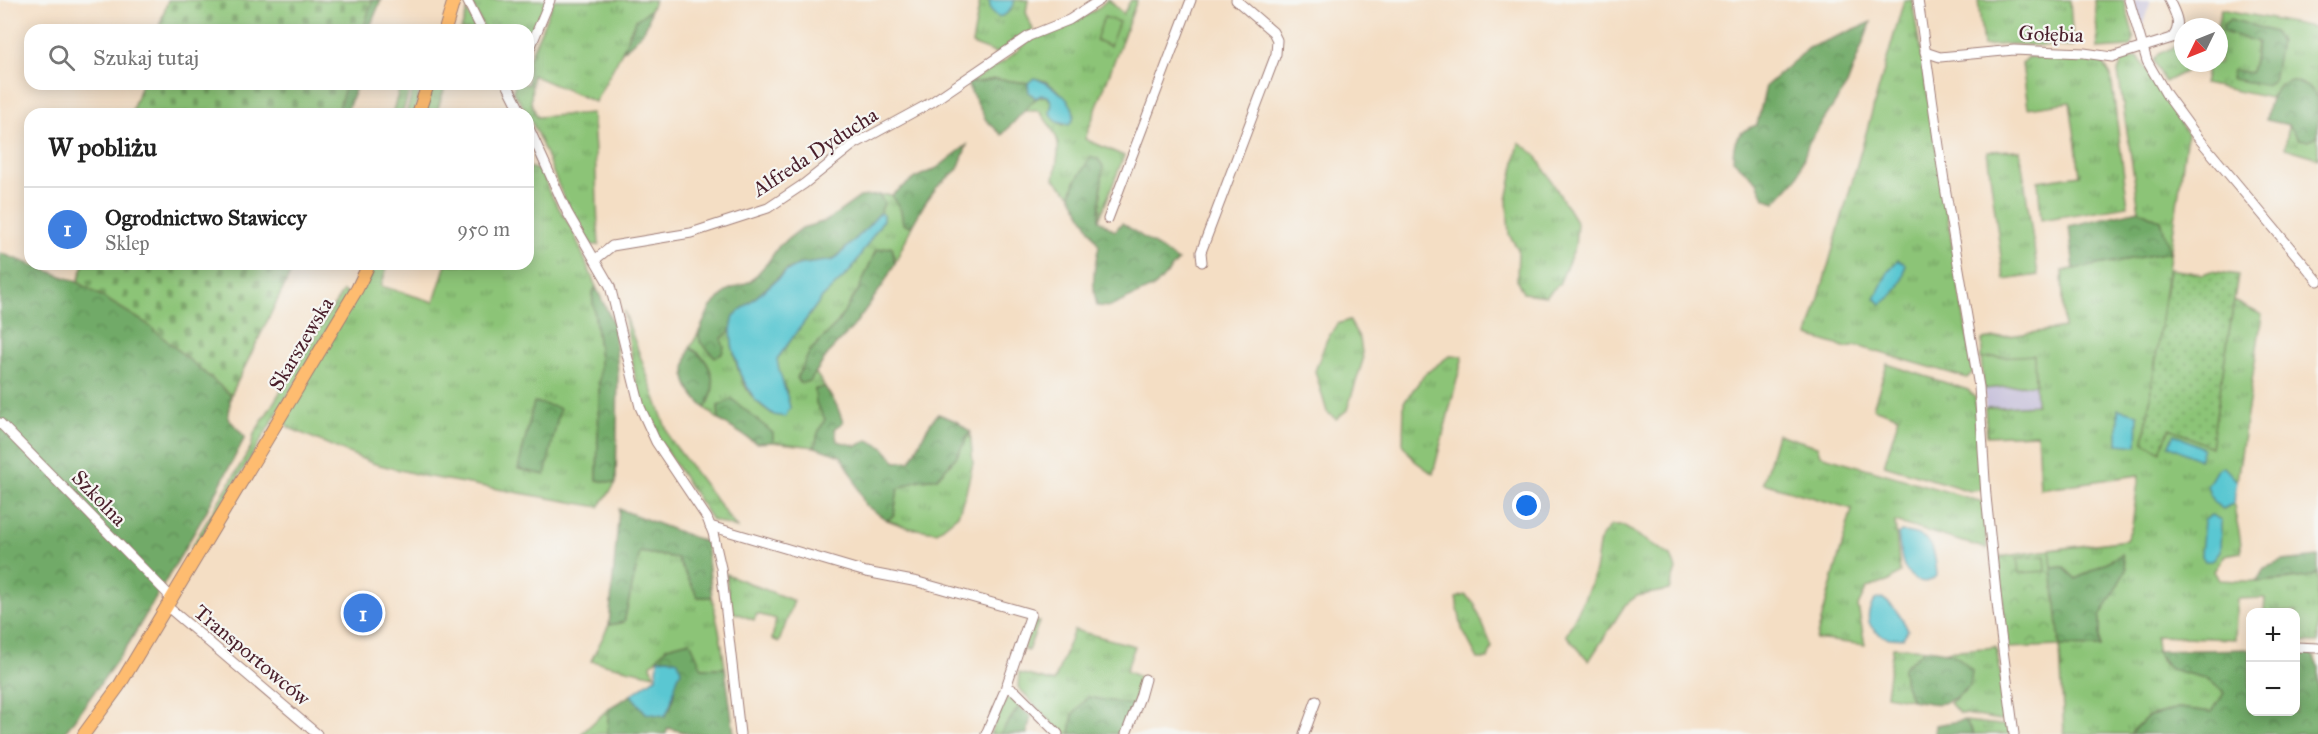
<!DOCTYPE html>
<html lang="pl">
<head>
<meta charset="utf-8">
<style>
  body { margin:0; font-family:"IM FELL Great Primer",serif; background:#f2f2f2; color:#222 }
  .controls { position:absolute; right:18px; bottom:18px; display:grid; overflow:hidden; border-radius:12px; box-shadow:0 3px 15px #0003 }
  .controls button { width:54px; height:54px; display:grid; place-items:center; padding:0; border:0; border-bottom:2px solid #e0e0e0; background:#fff; color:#222; font:30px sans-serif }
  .compass { position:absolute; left:2174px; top:18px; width:54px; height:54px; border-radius:50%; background:#fff; box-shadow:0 3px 15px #0003; rotate:227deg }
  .you { position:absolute; left:1527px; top:506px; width:21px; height:21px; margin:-15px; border:4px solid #fff; border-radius:50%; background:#1a73e8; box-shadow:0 0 0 9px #1a73e833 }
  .badge { display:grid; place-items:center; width:39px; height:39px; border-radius:50%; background:#d1495b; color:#fff; font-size:20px; font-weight:700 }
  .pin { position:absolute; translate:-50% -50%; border:3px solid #fff; box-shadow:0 2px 6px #0006 }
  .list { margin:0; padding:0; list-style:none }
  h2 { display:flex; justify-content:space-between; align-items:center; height:78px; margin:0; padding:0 24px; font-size:26px }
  h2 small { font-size:20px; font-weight:400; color:#767676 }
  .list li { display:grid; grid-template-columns:39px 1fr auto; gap:18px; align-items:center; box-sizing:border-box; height:84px; padding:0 24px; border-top:2px solid #e0e0e0 }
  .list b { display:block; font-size:22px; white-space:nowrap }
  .list p { margin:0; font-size:20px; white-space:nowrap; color:#767676 }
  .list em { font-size:20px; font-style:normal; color:#767676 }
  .icon { flex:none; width:33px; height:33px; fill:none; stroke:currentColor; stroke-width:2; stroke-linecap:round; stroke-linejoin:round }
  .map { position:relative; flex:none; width:2318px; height:734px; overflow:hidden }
  .search { position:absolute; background:#fff; box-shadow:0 3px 15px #0003; left:24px; top:24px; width:510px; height:66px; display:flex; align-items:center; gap:15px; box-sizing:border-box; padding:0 21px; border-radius:18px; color:#767676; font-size:22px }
  .panel { position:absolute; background:#fff; box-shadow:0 3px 15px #0003; left:24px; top:108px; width:510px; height:162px; border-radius:18px }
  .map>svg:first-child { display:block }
  .industrial { fill:#c6c0da }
  .grass { fill:url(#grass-tufts); stroke:#6b7251; stroke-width:1.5; fill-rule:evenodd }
  .forest { fill:url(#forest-crowns); stroke:#5e644a; stroke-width:1.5 }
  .cemetery { fill:url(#cemetery-stones); stroke:#6b7251; stroke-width:1.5 }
  .park { fill:url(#park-crowns); stroke:#6b7251; stroke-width:1.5 }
  .garden { fill:url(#garden-dots); stroke:#6b7251; stroke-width:1.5 }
  .pitch { fill:#8cc477; stroke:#6b7251; stroke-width:1.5 }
  .water { fill:#5ac7d2; stroke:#52737e; stroke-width:1.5 }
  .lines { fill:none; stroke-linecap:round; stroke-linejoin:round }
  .minor-casing { stroke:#9f7e78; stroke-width:11 }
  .major-casing { stroke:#9f7e78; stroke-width:14 }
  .minor { stroke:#fff; stroke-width:9 }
  .major { stroke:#febc70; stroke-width:12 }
  .labels { text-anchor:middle; stroke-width:4.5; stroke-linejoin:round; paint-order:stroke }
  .street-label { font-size:21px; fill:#4a1f2b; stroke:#f6f6f2 }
</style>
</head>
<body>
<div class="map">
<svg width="2318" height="734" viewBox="0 0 2318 734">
  <defs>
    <pattern id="grass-tufts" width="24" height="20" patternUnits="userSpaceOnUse" patternTransform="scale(1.5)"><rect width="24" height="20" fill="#8cc477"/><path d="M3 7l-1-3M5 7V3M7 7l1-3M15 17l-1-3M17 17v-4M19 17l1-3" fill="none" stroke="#749f62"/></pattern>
    <pattern id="forest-crowns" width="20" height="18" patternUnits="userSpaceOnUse" patternTransform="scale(1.5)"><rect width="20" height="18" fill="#71aa68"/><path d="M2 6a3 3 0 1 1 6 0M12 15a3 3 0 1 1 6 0" fill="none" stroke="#5f8a56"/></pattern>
    <pattern id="cemetery-stones" width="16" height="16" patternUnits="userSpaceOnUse" patternTransform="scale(1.5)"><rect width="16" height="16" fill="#8cc477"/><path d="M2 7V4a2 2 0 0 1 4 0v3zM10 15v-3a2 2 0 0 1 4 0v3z" fill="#749f62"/></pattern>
    <pattern id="park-crowns" width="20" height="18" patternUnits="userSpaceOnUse" patternTransform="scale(1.5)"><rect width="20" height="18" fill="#8cc477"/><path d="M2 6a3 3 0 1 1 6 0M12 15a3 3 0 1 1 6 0" fill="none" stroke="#749f62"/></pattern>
    <pattern id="garden-dots" width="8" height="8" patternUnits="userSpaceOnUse" patternTransform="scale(1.5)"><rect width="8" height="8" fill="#8cc477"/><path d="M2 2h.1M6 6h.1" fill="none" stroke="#749f62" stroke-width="1.8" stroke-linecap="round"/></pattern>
  </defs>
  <rect width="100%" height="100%" fill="#f6f6f2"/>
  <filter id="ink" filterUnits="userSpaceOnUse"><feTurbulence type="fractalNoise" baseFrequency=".0167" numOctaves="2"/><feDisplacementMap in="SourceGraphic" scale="12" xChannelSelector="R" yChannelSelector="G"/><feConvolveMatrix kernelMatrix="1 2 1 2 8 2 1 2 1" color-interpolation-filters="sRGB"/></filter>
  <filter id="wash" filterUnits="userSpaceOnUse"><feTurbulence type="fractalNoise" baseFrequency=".008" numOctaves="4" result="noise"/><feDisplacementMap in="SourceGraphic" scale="24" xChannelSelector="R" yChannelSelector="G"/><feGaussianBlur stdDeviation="1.35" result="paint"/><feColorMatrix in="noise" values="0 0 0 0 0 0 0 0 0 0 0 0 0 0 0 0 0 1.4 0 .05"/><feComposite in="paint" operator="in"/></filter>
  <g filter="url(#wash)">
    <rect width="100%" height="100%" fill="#f4dec4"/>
    <g class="industrial">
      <polygon points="2133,0 2151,0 2141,30"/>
      <polygon points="2035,384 2036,405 1985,408 1984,389"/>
    </g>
    <g class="grass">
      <polygon points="470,0 547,0 528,46 528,30 485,30"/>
      <path d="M554 0H655L650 10 636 20 628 35 625 46 595 102 532 75 531 102 537 117 592 113C597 157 596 201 599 245H592C561 208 551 157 528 115 525 108 518 99 513 92L515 84H528V61Z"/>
      <polygon points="980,0 989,0 991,10 1010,11 1015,0 1028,0 1026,12 1033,30 998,54 972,44"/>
      <path d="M1107 0 1110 1 1123 14 1131 0H1137L1085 139 1124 156 1099 220 1102 166 1098 159 1075 182 1071 195 1054 179C1060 143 1063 141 1039 111H1024C1031 103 1036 95 1048 96L1052 103 1050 113 1057 122 1063 125 1060 92 1045 81 1034 78 1028 83 995 79 967 84 1005 61 1031 39 1082 18 1096 10Z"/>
      <polygon points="1904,0 1912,0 1973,372 1967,378 1857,346 1847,348 1808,336"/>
      <polygon points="1978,0 2070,0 2073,47 2011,44 1983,46"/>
      <polygon points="2095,0 2124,0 2134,37 2130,47 2098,49"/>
      <path d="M2221 9 2318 28V97L2310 88 2280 84 2270 98 2204 84 2208 63H2219V27H2217ZM2224 32 2280 42 2266 85 2251 73 2258 41Z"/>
      <polygon points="467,11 476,29 461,30"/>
      <polygon points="2174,47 2183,50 2183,63 2202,63 2165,82 2154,61 2158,54"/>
      <polygon points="2028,57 2102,61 2111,76 2128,206 2041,220 2038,181 2080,175 2070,102 2028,108 2022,64"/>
      <path d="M2138 57 2187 134 2144 442 2170 428 2211 447 2234 301 2262 315 2237 481 2228 472 2223 508 2234 503C2235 521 2242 535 2241 552L2225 555 2214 571 2219 580C2248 582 2291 583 2318 573V643L2296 642V612H2264L2265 598 2237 599 2235 639 2156 636C2156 680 2185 665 2209 680 2215 683 2220 688 2225 692L2212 712 2178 708 2147 717 2130 734H2064L2060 646 2100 647V617L2126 570 2122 554 2076 579 2063 567 2052 568 2050 550 2126 540 2132 526 2139 475 2040 489 2037 434 1987 436 1985 408 2036 405 2034 356 1981 358V355L1983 351 1982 340 2064 328 2062 271 2170 252 2161 221 2139 210 2118 72 2123 60Z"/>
      <polygon points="401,84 412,84 402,114 392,114"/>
      <polygon points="415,84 421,84 414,114 406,114"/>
      <polygon points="433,84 446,84 436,114 423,114"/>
      <polygon points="2289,125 2309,141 2318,135 2318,158 2285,148"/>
      <polygon points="1519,142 1535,154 1577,223 1575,247 1559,284 1546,296 1523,293 1517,280 1518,249 1509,235 1507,200"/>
      <polygon points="2020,150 2038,275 2004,280 1987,151"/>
      <polygon points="528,167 542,171 549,192 573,231 596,287 592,293 600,357 597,480 616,483 599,507 424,476 372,463 289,428 283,420 374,264 388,264 381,286 434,302 446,264 528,264"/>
      <path d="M879 195H892L901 211 903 224 912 226 895 263 892 247 876 250 859 289 836 325 810 351V381L815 372 825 387 815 389 816 403 825 419 818 433 815 447 773 442 772 433 760 423 718 406 719 420 705 408C720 387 712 359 690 348L699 332 700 342 721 339 731 330C732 353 739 383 755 400 761 406 768 411 774 415L787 392 778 373 777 359 821 299 851 270 883 216 880 213 884 203Z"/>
      <polygon points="343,291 347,294 344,302 196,548 191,548 251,447 254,434"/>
      <polygon points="624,311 670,439 737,528 712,520 652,429 638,394"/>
      <polygon points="1349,320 1360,339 1363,360 1347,410 1336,419 1327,412 1315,371 1327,339 1338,324"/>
      <polygon points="1449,356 1463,356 1433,474 1415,461 1403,445 1404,402 1425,374"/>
      <polygon points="1887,364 1968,390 1975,397 1982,490 1970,491 1884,465 1899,417 1873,408"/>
      <polygon points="970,432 973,463 966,492 958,515 937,532 909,528 887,520 894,515 898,489 915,481 937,478 957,456"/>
      <polygon points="1777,434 1817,446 1820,455 1983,502 1987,549 1895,522 1900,573 1887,582 1867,588 1858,606 1865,645 1816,639 1852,509 1763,483"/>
      <path d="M1611 526H1623L1671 556 1676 569 1669 590 1637 596 1625 605 1589 661 1566 635C1575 616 1588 595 1594 574 1600 555 1594 539 1611 526Z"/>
      <polygon points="639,552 677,558 698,597 712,597 721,640 725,668 702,668 667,647 651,665 654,675 591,661 609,625 624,622"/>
      <polygon points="726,574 794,601 779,642 772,639 776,619 757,614 754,620 730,611"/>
      <polygon points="1465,595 1474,603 1492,647 1488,659 1478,659 1462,629 1456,598"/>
      <polygon points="1034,621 1039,622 1028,651 1023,649"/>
      <polygon points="1074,630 1135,646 1126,671 1140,677 1133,705 1073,714 1070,734 1062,734 1018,687 1019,673 1054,682"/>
      <polygon points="1893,647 1925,649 1903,668 1905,685 1912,700 1886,695"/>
      <polygon points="1996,647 2008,717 2000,720 1959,713 1950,703 1970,686 1947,651"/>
      <polygon points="1013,696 1022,702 1000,734 990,734 1007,697"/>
      <polygon points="609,708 607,734 581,734"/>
      <polygon points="1965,721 2008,726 2010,734 1974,734"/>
    </g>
    <g class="forest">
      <polygon points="350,0 381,0 370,27 371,30 341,30"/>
      <path d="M650 10C650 29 636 40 622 52L636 20Z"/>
      <polygon points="2231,19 2274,32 2280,42 2273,81 2266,85 2231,79 2233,70 2251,73 2258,42 2223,32 2223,25"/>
      <path d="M1871 22 1847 85 1809 142 1797 178 1775 202 1764 198 1757 182 1733 160C1733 140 1737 131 1757 125L1766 86 1809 48Z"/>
      <polygon points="995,79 1028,83 1029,92 1036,98 1002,135 986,120 967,84"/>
      <path d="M2291 80 2310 88 2318 97V135L2309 141 2299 139 2289 125 2266 120C2269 101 2272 87 2291 80Z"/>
      <polygon points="329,84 357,84 346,114 331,114"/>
      <polygon points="967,145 958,169 936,188 925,203 912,226 903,224 901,211 892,195 915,178 937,168"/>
      <path d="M1090 158 1098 159 1103 166 1099 220 1115 231 1122 223 1178 261 1156 286 1110 307 1097 306C1091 285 1094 267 1099 246L1071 195 1075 182Z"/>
      <polygon points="879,195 884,203 880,213 863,232 833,260 798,265 787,270 734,316 731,330 721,339 724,347 722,354 715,357 700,342 699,332 710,308 728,290 751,281 768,262 779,246 802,228 826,221 860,197"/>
      <polygon points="2139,210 2161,221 2170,252 2074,269 2069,226"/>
      <polygon points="892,247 895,263 883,285 853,327 830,351 810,381 800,383 797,378 810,351 836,325 859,289 876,250"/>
      <polygon points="0,253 78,282 146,323 231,395 228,418 245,437 204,516 128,645 64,734 0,734"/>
      <polygon points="596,287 614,325 618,373 616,483 597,480 600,357 592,293"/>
      <path d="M690 348C712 359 720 387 705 408 684 387 680 377 690 348Z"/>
      <path d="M825 387 837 406 843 422 835 429 837 441 857 446 868 440 883 447 896 462 910 461C921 444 924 428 938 414L956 421 970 432 957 456 937 478 915 481 898 489 894 515 887 520 865 505 851 472 841 456 815 447 818 433 825 419 816 403 815 389Z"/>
      <polygon points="732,399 773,433 773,442 756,443 719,420 718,406"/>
      <polygon points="534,402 560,408 545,475 518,469"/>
      <polygon points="619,509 706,542 712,597 698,597 677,558 640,552 624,622 609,625"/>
      <polygon points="2122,554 2126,570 2100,617 2100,647 2060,646 2052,568 2063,567 2076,579"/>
      <polygon points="2318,557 2318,573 2307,577 2257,582 2264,568 2283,561"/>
      <path d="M690 641 702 668H725L734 734H690L668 728 666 734H607L609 708 631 695 646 713 665 716C679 697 675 679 668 658L656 659 667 647Z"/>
      <path d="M1925 649C1948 651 1956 652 1972 671L1970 686C1946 706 1944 706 1912 700L1905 685 1903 668Z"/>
      <polygon points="2250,649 2250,712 2296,712 2296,652 2312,653 2318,667 2318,734 2130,734 2147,717 2178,708 2212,712 2224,693 2208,679 2170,669 2156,651"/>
      <polygon points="1088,697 1133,705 1118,734 1070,734 1073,714"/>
      <polygon points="1019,707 1031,716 1027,734 1000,734"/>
      <polygon points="1965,720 1974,734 1935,734 1936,725"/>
    </g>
    <g class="cemetery">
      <polygon points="168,0 372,0 363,30 158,30"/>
      <polygon points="141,84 346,84 337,114 131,114"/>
      <polygon points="84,264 295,264 231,395 146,323 78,282"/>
    </g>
    <polygon class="park" points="2050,550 2060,646 2007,648 1999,557"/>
    <polygon class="garden" points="2169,269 2203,274 2211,271 2238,275 2211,447 2170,428 2160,452 2144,442"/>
    <g class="pitch">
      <polygon points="1104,17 1119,22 1110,46 1096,40"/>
      <polygon points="2034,355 2035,384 1984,389 1981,358"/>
      <polygon points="2045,556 2046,571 2019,573 2017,558"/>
    </g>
    <g class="water">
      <path d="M989 0H1015C1011 9 1008 16 998 17L991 10Z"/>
      <path d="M1034 78C1049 82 1087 107 1069 125L1057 122 1050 113 1052 103 1048 96 1041 95 1036 98 1029 92 1028 83Z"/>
      <path d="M880 213 883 215V220L851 270 821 299 777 359C779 376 787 391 790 408L785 417 774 415 755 400 740 374 732 345 731 330 734 316 787 271 798 265 834 260 863 232Z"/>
      <path d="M1898 260 1905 264C1906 280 1894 296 1881 304L1875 298 1889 270Z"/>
      <polygon points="2118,409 2138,414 2137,446 2118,444"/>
      <polygon points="2174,434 2203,448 2199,460 2169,445"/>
      <polygon points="2223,466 2237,481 2234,503 2223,509 2213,502 2207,486 2217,469"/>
      <polygon points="2211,515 2221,520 2220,551 2212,561 2205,561 2201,554 2204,521"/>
      <path d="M1901 532C1932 533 1935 548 1937 575 1931 581 1927 583 1919 581 1900 574 1901 552 1898 535Z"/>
      <path d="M1882 598C1895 606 1902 617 1908 630L1903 638C1879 642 1857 623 1875 600Z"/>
      <path d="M668 658 678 661 681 671C672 685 675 701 665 716L646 713 631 695 656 677 658 659Z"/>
    </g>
  </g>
  <g filter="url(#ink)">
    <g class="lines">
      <defs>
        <g id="minor">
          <polyline points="467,0 482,30"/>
          <polyline points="1918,0 1944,181 1979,387 1986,496 1998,612 2014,734"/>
          <polyline points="2129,0 2147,61 2166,94 2196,135 2318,281"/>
          <path d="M1925 52 1940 57 2014 50 2084 53 2112 57 2172 38C2183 25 2175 13 2169 0"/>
          <polyline points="528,53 550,0"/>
          <polyline points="507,84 522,114"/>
          <polyline points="528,126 567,212 610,286 640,407 656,442 707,518 713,533 721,568 740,734"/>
          <polyline points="1108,219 1191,0"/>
          <polyline points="596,259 612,246 691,233 768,208 804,184 853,145 932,102 1029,36 1069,20 1100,0"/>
          <polyline points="1202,262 1201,252 1276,54 1277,40 1273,32 1236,0"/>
          <polyline points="0,423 168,594 169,608 317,734"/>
          <polyline points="710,526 866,572 918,582 1031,614 1005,690 986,734"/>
          <polyline points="2296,647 2318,648"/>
          <polyline points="1006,686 1015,691 1058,734"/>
          <polyline points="1126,734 1140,697 1145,679"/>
          <polyline points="1304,734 1316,701"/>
        </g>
        <g id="major">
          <polyline points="445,30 454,0"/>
          <polyline points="418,114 428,84"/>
          <polyline points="84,734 119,686 357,289 369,264"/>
        </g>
      </defs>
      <use href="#minor" class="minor-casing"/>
      <use href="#major" class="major-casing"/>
      <use href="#minor" class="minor"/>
      <use href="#major" class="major"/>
    </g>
  </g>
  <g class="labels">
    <g class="street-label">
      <text transform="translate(2051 34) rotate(2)" y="7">Gołębia</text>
      <text transform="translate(815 152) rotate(-33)" y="7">Alfreda Dyducha</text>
      <text transform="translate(301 344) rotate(-59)" y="7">Skarszewska</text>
      <text transform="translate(99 498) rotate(46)" y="7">Szkolna</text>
      <text transform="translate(252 655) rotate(40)" y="7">Transportowców</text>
    </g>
  </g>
</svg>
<div class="controls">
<button>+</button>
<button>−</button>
</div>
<svg class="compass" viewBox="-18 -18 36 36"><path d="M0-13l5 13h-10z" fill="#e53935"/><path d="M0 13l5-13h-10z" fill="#767676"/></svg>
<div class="you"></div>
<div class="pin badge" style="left:363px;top:613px;background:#3f7fe0">1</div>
<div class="search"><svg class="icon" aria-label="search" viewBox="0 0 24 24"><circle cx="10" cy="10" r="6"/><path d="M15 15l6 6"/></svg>Szukaj tutaj</div>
<section class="panel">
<h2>W pobliżu<small></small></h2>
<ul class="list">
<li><span class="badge" style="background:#3f7fe0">1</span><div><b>Ogrodnictwo Stawiccy</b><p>Sklep</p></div><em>950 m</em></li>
</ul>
</section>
</div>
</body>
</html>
